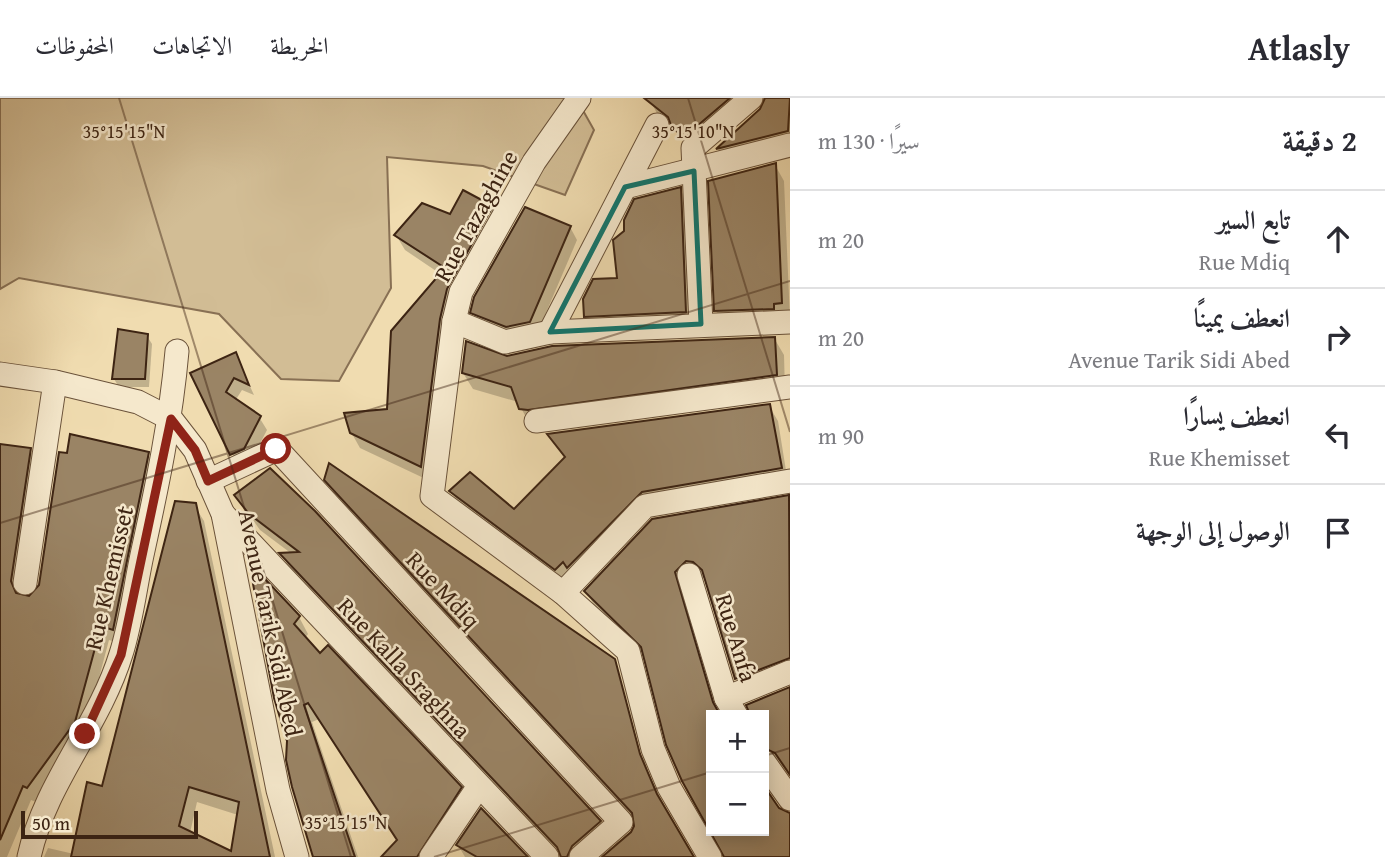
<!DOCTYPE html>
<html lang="ar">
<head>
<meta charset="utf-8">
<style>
  body { margin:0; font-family:"Gentium Book Plus",Amiri,serif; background:#f2f2f3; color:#2b2b33; direction:rtl }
  .controls { position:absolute; right:21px; bottom:21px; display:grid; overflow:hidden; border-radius:0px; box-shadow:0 4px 18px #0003 }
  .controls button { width:63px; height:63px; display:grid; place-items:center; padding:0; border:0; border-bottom:2px solid #e1e1e2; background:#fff; color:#2b2b33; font:35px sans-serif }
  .scale { position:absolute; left:21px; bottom:18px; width:177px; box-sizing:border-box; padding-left:7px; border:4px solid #3d2413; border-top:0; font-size:19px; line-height:24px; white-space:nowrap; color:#3d2413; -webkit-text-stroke:5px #f5e8cc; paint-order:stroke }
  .stop { position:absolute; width:21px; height:21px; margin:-16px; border:5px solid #8f2418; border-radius:50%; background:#fff }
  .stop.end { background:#8f2418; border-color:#fff; box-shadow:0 2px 7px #0008 }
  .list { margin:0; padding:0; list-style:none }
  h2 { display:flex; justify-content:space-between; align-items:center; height:91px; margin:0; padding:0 28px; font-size:30px }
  h2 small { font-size:23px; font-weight:400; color:#7c7c81 }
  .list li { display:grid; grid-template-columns:46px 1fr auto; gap:21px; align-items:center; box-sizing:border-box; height:98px; padding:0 28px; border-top:2px solid #e1e1e2 }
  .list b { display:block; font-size:26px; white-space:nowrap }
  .list p { margin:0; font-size:23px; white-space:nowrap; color:#7c7c81 }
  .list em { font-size:23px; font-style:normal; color:#7c7c81 }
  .icon { flex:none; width:38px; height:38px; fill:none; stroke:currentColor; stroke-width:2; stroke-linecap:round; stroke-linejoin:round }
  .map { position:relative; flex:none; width:790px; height:759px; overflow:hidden; direction:ltr }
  header { display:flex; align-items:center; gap:42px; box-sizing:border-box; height:98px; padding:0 35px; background:#fff; border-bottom:2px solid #e1e1e2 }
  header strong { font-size:33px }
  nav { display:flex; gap:38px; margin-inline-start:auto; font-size:24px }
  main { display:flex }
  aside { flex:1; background:#fff }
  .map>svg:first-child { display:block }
  .green { fill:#d2bd95; stroke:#887054; stroke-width:2 }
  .shadow { fill:#0003; fill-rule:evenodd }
  .building { fill:#9a8465; stroke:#3d2413; stroke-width:2; fill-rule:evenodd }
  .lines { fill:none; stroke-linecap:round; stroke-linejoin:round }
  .minor-casing { stroke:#6a523a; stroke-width:25 }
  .minor { stroke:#f5e8cc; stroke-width:23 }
  .route { stroke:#8f2418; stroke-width:9 }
  .marked { fill:none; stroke:#0f766e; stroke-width:5; stroke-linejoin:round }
  .ticks { fill:none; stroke:#3d2413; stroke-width:2; stroke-opacity:0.45 }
  .labels { text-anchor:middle; stroke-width:5; stroke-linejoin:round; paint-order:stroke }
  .street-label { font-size:24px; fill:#3d2413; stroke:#f5e8cc }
  .ticks-label { font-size:18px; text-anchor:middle; fill:#3d2413; stroke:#f5e8cc; stroke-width:5; stroke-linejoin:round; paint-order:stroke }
</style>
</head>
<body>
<header>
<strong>Atlasly</strong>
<nav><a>الخريطة</a><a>الاتجاهات</a><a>المحفوظات</a></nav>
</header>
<main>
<aside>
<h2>2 دقيقة<small>سيرًا · 130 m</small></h2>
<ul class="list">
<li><svg class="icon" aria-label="ahead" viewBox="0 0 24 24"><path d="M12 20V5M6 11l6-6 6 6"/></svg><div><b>تابع السير</b><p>Rue Mdiq</p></div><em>20 m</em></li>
<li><svg class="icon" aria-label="right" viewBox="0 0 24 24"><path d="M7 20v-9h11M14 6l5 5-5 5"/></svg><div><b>انعطف يمينًا</b><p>Avenue Tarik Sidi Abed</p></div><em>20 m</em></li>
<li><svg class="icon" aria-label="left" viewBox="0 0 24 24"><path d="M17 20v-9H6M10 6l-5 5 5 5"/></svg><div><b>انعطف يسارًا</b><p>Rue Khemisset</p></div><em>90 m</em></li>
<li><svg class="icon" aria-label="arrive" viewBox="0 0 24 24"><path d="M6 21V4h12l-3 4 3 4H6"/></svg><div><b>الوصول إلى الوجهة</b></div></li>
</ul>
</aside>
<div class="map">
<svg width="790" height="759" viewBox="0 0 790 759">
  <rect width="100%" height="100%" fill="#f0dcb0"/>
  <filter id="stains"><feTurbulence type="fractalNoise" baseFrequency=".00286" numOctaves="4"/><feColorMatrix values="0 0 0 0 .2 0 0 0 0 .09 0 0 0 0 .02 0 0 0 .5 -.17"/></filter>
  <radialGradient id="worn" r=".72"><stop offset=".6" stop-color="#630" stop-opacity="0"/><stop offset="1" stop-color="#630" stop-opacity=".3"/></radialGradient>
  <polygon class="green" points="0,0 576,0 594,32 565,97 483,68 387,59 391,190 339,283 281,281 219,216 19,180 0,191"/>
  <g class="shadow">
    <polygon points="658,0 790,0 790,49 726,66 718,52 766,6 758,0 693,54 675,31 660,21 652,6"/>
    <polygon points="775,67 784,83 790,221 726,229 716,213"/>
    <polygon points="680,91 689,107 695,230 595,234 586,218 619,182 625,134"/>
    <path d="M492 109 501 124 455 207 430 383 360 350 351 334 389 312 442 177 405 152 396 137ZM487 115H491L449 191 446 189Z"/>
    <polygon points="570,129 577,142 537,236 514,241 480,227 472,214"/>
    <polygon points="147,238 152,246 149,289 119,289 114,281"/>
    <polygon points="774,240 784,257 785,293 530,327 518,304 473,291 463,275 507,260"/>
    <polygon points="235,256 254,297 242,292 235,303 259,319 267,332 251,363 239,369 193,276"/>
    <polygon points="769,308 778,323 788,385 650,409 564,486 460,409 452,394 514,413 565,361 550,337"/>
    <polygon points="0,347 30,352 38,367 19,498 30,500 148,356 156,371 121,546 109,542 83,640 36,704 31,702 7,759 0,759"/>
    <polygon points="326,381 612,560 618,570 615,570 641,665 644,664 619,571 648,674 676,732 685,759 605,759 632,736 636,728 635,723 336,398"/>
    <polygon points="236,398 600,724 609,740 589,759 560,759 330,510 291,472 282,457 292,456 260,432"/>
    <polygon points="788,399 790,578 745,596 737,581 707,481 695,478 684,498 719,617 711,617 711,730 683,682 645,558 595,509 586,493"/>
    <path d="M194 407 204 423 275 759H44L48 750 74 756 103 690ZM197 704 238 717 233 755 190 735Z"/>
    <polygon points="252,469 299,519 308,536 305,540 460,690 470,706 441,748 404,727 319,621 312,624 358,759 314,759"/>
    <polygon points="790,591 790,679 781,667 771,665 764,671 764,617 752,617 748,608"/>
    <polygon points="458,747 525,759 465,759"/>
  </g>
  <g class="building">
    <polygon points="644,0 730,0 683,40 671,27 668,19"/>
    <polygon points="765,0 790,0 788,33 716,51 760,11"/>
    <polygon points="776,65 782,205 774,206 774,211 714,213 708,83"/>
    <polygon points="681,89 686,214 584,219 583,201 593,181 617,180 613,142 624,133 624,122 634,101"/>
    <polygon points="463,92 493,108 447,191 440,221 421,369 350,335 344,315 387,311 391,233 445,170 394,137 422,105 450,116"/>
    <polygon points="525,109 571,128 530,224 506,229 470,215 474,199"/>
    <polygon points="118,231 148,236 145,281 112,281"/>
    <polygon points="775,239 777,277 528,312 519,311 511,289 462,275 466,243 507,258 552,248"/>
    <polygon points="236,254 249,287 234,280 226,294 261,318 244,351 230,357 190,275"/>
    <polygon points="770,306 782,370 642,394 567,470 563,464 555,472 449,393 470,374 514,411 565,359 547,336"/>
    <polygon points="70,336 149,354 113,532 101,528 75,624 27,690 23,688 0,742 0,346 31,350 11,483 16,495 29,498 39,487 59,354 67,355"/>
    <polygon points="329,365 615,561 640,656 657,696 694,759 602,759 631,734 634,728 632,715 324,382"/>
    <polygon points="270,370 315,413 601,723 572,748 567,759 561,759 557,749 279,455 299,454 249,416 234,397"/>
    <polygon points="789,397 790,560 735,581 702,472 693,464 686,463 675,474 713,604 720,617 711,617 711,733 764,733 764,688 779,710 790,715 790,759 724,759 682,683 666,647 641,549 584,493 652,421"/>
    <path d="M175 403 196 405 270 759H71L87 684 102 688ZM189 689 239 704 231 753 179 728Z"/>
    <polygon points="249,464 300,518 294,526 320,555 328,547 462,689 417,759 381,759 397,742 308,605 304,607 355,759 313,759 292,689 286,662 287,643 274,600"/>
    <polygon points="790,589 790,677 775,655 764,650 764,617 750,617 746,607"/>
    <polygon points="481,710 528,759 477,759 456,747"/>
  </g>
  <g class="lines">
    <defs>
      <g id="minor">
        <polyline points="579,0 534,64 461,194 454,223 432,398 563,495 628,553 653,651 669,689 710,759"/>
        <polyline points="625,89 790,47"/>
        <polyline points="454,223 505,244 550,234 790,224"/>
        <polyline points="701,226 693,50 751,0"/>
        <polyline points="550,234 657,27"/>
        <polyline points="0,276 55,284 138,304 171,321 195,352 223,416 278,692 297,759"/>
        <polyline points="536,323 790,289"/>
        <polyline points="208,383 277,351 621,724 581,759"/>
        <polyline points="223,416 547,759"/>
        <polyline points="689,477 726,600 736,617"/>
        <polyline points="25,485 55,284"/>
        <polyline points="563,495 645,408 790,383"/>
        <polyline points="726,600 790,574"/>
        <polyline points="764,664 790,701"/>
        <path d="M29 759C45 685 99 628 121 556 131 525 135 490 142 457 157 389 171 322 177 253"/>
        <polyline points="431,759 479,688"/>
      </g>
    </defs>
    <use href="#minor" class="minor-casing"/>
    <use href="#minor" class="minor"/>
  </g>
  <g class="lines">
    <polyline class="route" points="85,636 121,557 171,321 195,352 208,383 276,351"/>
  </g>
  <path class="marked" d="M694 73 701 226 550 234 625 89Z"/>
  <path class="ticks" d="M119 0 351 759M688 0 790 334M0 425 790 183M764 658 790 650M434 759 711 674"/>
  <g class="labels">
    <g class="street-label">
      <text transform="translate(476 118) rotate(-61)" y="8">Rue Tazaghine</text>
      <text transform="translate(109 480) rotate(-77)" y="8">Rue Khemisset</text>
      <text transform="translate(443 492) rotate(47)" y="8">Rue Mdiq</text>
      <text transform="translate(270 525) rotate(78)" y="8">Avenue Tarik Sidi Abed</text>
      <text transform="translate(736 540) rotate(73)" y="8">Rue Anfa</text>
      <text transform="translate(404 570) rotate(47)" y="8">Rue Kalla Sraghna</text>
    </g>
  </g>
  <g class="ticks-label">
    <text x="124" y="40">35°15'15"N</text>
    <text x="693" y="40">35°15'10"N</text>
    <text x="346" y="731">35°15'15"N</text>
  </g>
  <rect width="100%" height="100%" filter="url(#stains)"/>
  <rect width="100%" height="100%" fill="url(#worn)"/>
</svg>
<div class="controls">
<button>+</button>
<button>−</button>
</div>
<div class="scale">50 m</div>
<div class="stop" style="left:276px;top:351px"></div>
<div class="stop end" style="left:85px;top:636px"></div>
</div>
</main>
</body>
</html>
